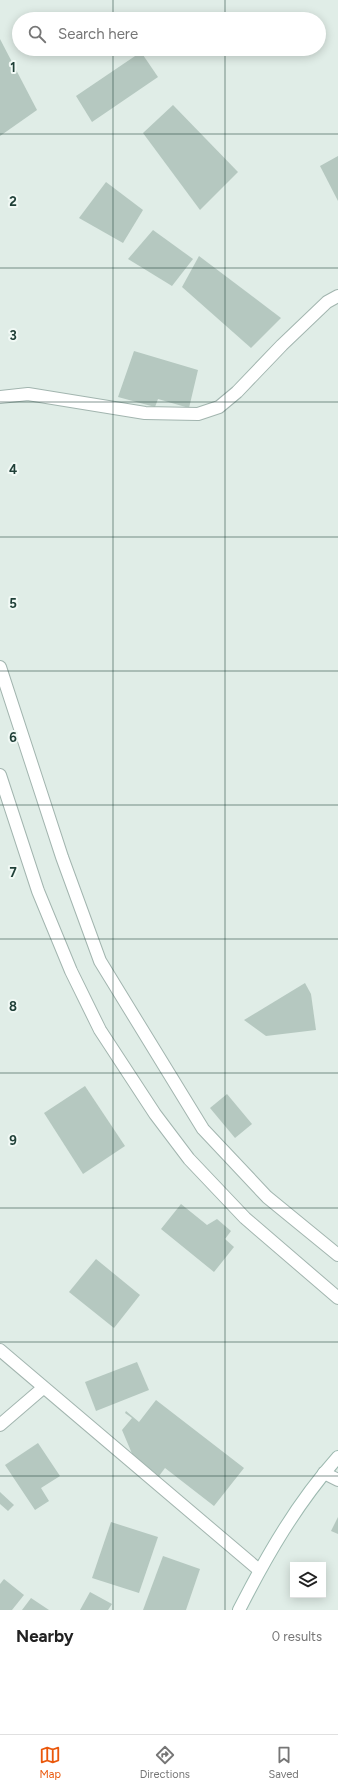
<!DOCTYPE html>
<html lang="en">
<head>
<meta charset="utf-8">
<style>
  body { margin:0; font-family:Figtree,sans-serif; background:#f6f6f6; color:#222 }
  .controls { position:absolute; right:12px; bottom:12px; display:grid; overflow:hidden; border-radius:0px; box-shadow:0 2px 10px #0003 }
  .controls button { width:36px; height:36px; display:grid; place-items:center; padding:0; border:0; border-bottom:1px solid #e0e0e0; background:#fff; color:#222; font:20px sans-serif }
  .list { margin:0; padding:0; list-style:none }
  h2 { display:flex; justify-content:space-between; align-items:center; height:52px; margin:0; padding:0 16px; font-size:17px }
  h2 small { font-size:13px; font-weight:400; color:#767676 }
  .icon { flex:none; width:22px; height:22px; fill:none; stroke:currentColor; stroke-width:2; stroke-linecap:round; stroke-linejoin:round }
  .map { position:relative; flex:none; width:338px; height:1610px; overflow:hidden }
  .search { position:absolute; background:#fff; box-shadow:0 2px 10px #0003; left:12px; right:12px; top:12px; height:44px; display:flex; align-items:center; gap:10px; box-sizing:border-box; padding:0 14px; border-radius:22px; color:#767676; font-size:15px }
  .sheet { height:124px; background:#fff }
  nav { display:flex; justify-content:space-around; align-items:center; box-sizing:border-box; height:56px; border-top:1px solid #e0e0e0; background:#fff; font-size:11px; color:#767676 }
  nav a { display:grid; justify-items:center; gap:2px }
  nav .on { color:#ea580c }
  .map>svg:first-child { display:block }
  .building { fill:#b5c8c0 }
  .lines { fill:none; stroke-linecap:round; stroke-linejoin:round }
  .minor-casing { stroke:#a2b5af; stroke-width:14 }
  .tertiary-casing { stroke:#a2b5af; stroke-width:14 }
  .secondary-casing { stroke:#9db9b0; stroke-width:14 }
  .minor { stroke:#fff; stroke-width:12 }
  .tertiary { stroke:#fff; stroke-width:12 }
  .secondary { stroke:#fff; stroke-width:12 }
  .grid { fill:none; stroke:#1f3f37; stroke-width:1; stroke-opacity:0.55 }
  .grid-label { font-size:13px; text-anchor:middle; font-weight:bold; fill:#1f3f37; stroke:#f1f9f5; stroke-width:4; stroke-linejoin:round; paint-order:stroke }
</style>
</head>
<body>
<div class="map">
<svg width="338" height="1610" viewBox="0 0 338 1610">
  <rect width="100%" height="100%" fill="#e0ede7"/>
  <g class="building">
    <polygon points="0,39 37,110 0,136"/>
    <polygon points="141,52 158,77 92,122 76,96"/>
    <polygon points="173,105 238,172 200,210 143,133"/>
    <polygon points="338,156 338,201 320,166"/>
    <polygon points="106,182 143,210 123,243 79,218"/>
    <polygon points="153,230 193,259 172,286 128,259"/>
    <polygon points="199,256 281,318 251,348 182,287"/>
    <polygon points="134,351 198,370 189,408 158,399 155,407 118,397"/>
    <polygon points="305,983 311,994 316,1030 266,1036 244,1020"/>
    <polygon points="85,1086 125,1146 83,1174 44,1113"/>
    <polygon points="227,1094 252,1124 235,1138 210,1108"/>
    <polygon points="181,1204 207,1225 217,1219 231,1231 225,1239 234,1247 214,1272 161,1229"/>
    <polygon points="96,1259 140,1295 114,1328 69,1292"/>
    <polygon points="137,1362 149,1390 96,1411 85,1382"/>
    <polygon points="156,1400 244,1468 214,1506 165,1468 159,1476 133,1456 122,1430 132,1418 125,1413 126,1411 139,1422"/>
    <polygon points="38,1443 60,1476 41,1488 49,1501 35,1510 5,1465"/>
    <polygon points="0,1492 14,1505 8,1511 0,1504"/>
    <polygon points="338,1517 338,1534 331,1531"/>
    <polygon points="111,1522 158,1537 139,1593 92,1578"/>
    <polygon points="163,1556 200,1569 186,1610 143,1610"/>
    <polygon points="4,1579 24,1595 12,1610 0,1610 0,1584"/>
    <polygon points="90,1592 112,1604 108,1610 80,1610"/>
    <polygon points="31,1598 49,1610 22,1610"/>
  </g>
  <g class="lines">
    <defs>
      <g id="minor">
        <polyline points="0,397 28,394 145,413 198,414 219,407 237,392 282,345 327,302 338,296"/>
        <polyline points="0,1350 259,1570"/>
        <polyline points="0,1425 43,1388"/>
        <polyline points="324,1473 338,1480"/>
      </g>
      <g id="tertiary">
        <polyline points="0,667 62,857 100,961 203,1129 267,1197 338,1255"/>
        <polyline points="0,775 38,891 71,971 100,1030 155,1114 189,1159 245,1218 338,1298"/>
      </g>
      <path id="secondary" d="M239 1610C267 1555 297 1503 338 1457"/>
    </defs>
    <use href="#minor" class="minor-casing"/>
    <use href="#tertiary" class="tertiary-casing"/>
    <use href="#secondary" class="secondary-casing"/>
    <use href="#minor" class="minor"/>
    <use href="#tertiary" class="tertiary"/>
    <use href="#secondary" class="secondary"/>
  </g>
  <path class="grid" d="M113 0V19M225 0V19M113 49V1610M225 49V1610M0 134H338M0 268H338M0 402H338M0 537H338M0 671H338M0 805H338M0 939H338M0 1073H338M0 1208H338M0 1342H338M0 1476H338"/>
  <g class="grid-label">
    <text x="13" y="72">1</text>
    <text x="13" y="206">2</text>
    <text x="13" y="340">3</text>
    <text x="13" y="474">4</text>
    <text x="13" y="608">5</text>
    <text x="13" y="742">6</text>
    <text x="13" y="877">7</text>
    <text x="13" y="1011">8</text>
    <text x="13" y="1145">9</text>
  </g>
</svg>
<div class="controls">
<button><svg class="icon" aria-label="layers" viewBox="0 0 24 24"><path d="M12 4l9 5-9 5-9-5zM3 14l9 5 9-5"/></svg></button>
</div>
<div class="search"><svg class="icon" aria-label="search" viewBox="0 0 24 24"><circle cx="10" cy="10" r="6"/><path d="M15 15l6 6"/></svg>Search here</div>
</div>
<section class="sheet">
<h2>Nearby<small>0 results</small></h2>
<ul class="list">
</ul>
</section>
<nav>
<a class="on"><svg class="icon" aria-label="map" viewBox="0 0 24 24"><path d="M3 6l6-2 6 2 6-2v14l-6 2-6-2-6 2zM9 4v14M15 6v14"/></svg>Map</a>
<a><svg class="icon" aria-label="directions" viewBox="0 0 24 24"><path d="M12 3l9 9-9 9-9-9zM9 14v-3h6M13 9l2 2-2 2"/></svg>Directions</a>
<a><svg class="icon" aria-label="saved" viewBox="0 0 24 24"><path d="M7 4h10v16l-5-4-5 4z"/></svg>Saved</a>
</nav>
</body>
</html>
